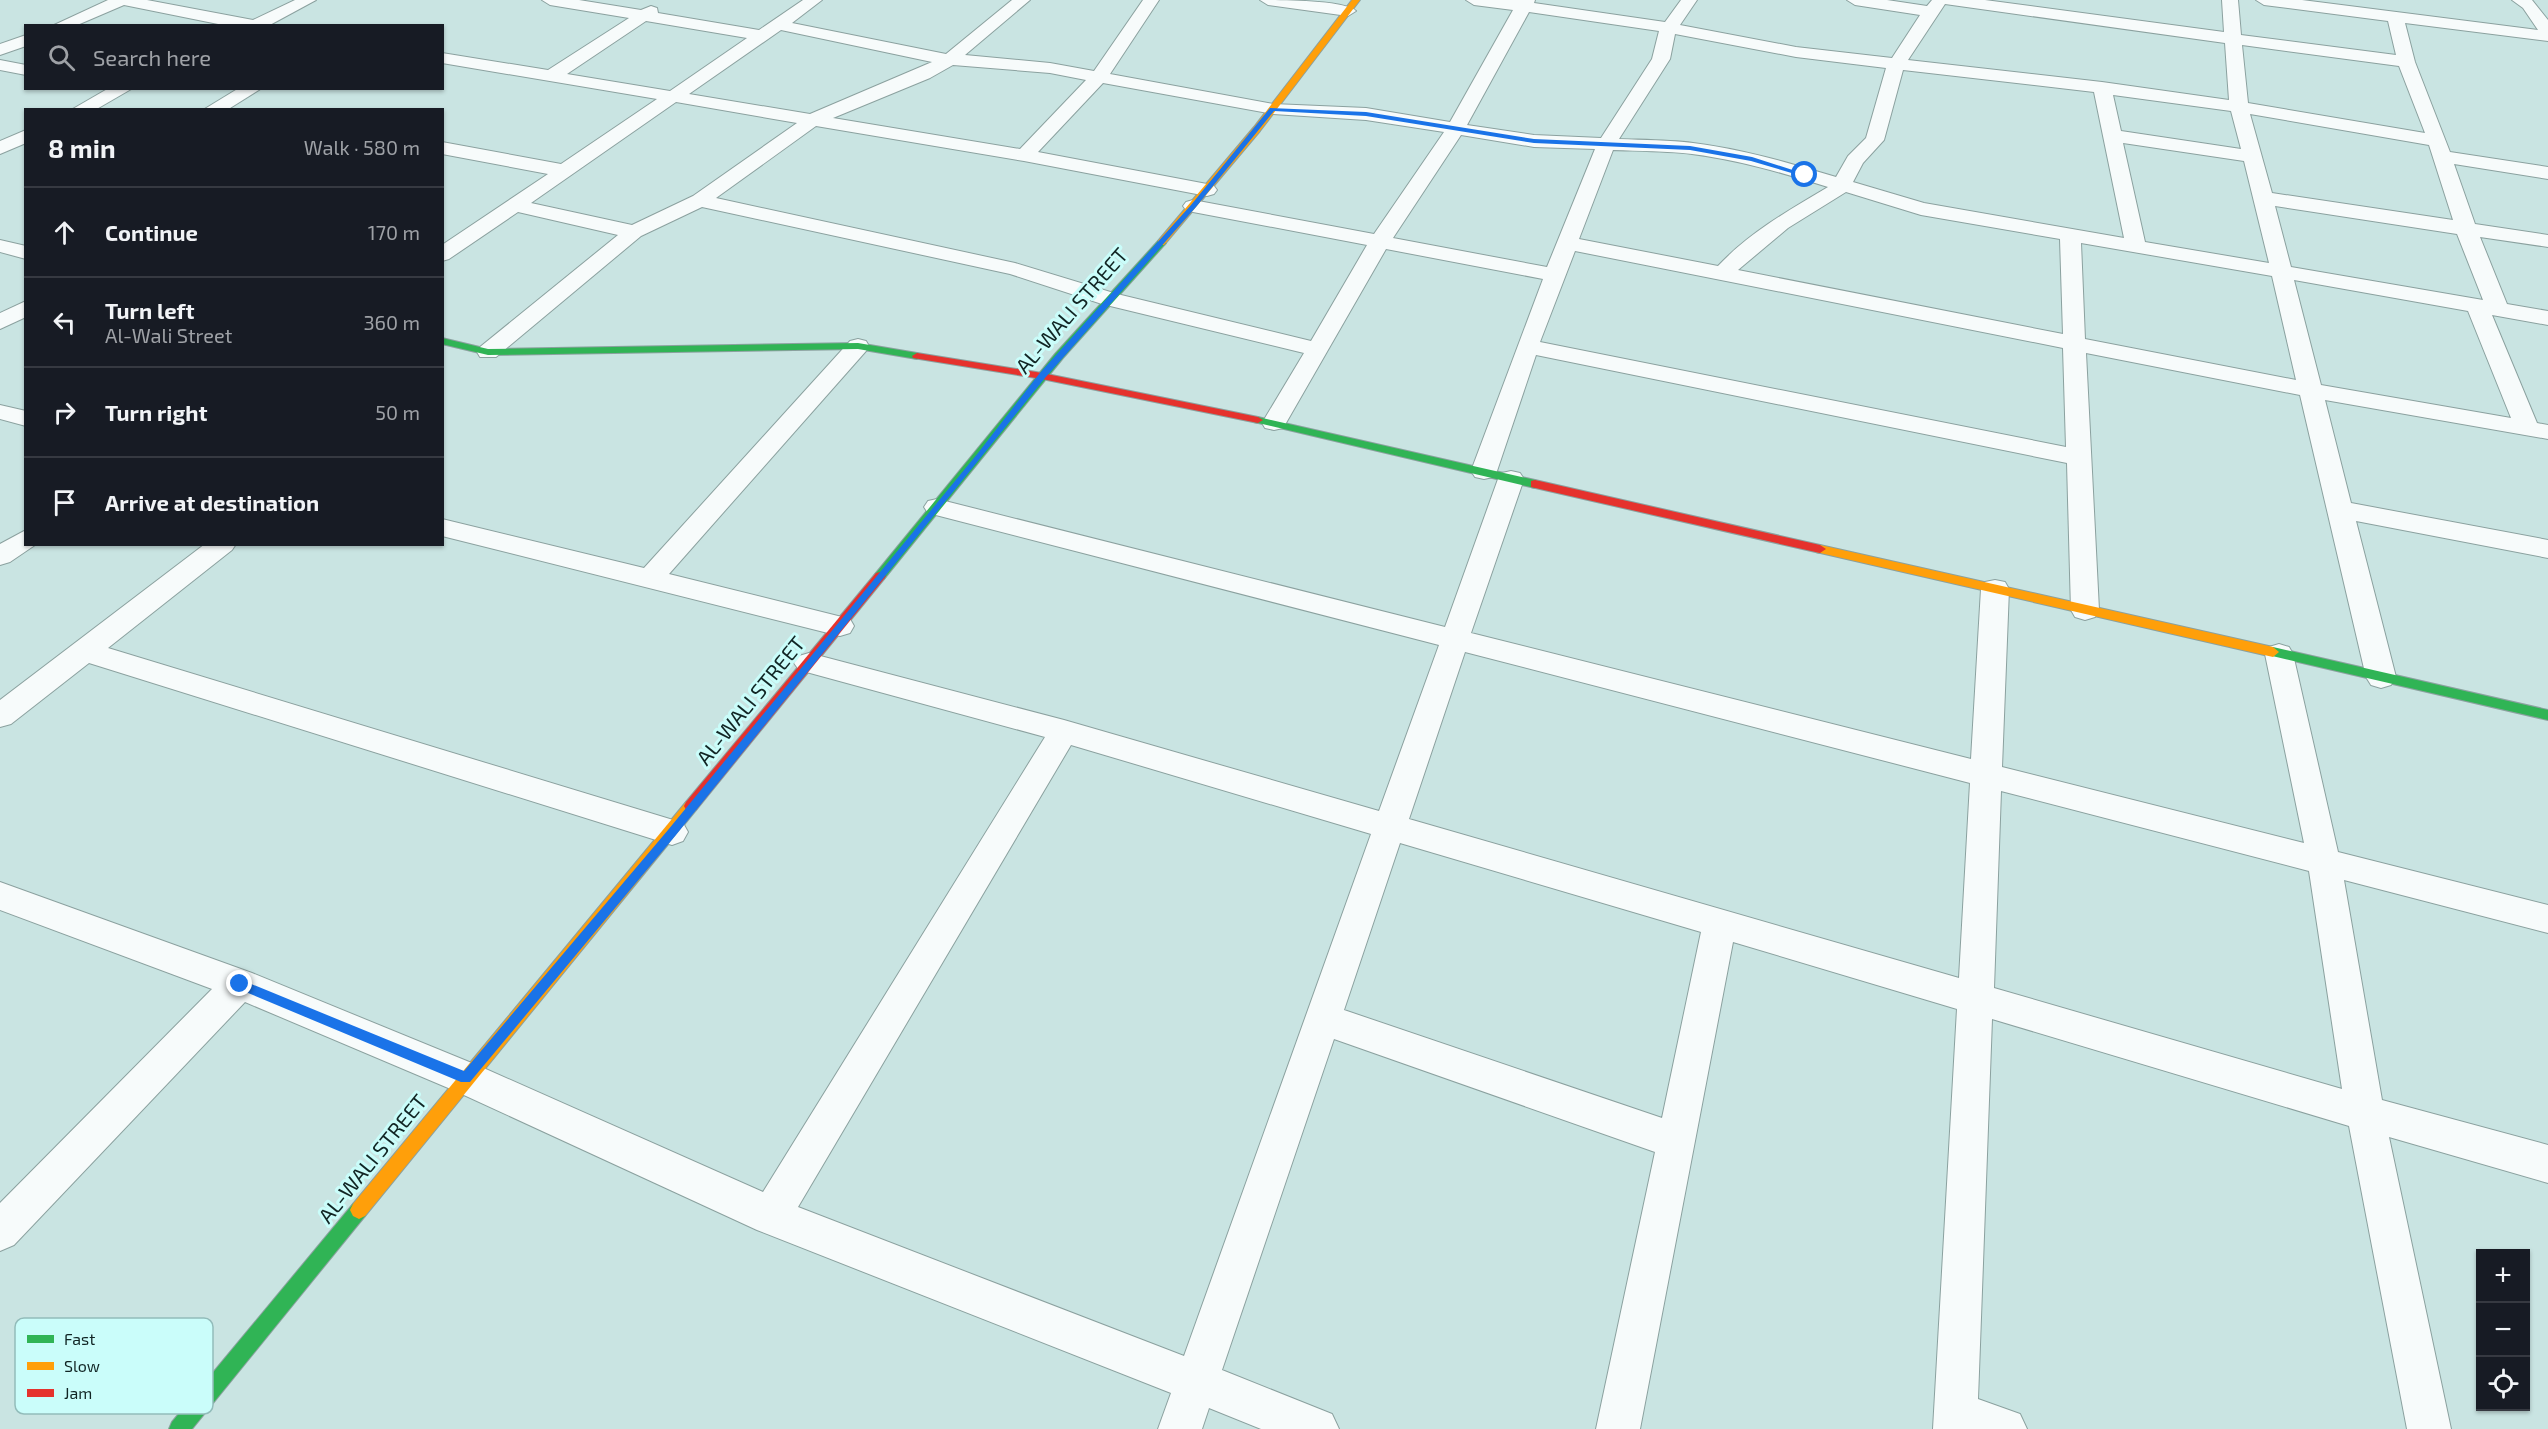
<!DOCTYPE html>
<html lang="en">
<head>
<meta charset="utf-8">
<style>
  body { margin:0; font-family:"Exo 2",sans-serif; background:#242831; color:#f1f3f6 }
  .controls { position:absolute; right:18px; bottom:18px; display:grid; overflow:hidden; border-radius:0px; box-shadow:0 2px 4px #0004 }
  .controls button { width:54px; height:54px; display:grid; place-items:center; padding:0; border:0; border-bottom:2px solid #363941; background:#171b24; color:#f1f3f6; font:30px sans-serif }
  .stop { position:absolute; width:18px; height:18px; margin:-14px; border:4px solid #1a73e8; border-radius:50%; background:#fff }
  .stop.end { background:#1a73e8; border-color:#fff; box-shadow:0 2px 6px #0008 }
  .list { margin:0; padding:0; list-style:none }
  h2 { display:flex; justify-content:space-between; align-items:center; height:78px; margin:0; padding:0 24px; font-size:26px }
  h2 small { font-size:20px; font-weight:400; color:#9ea1a6 }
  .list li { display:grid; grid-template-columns:39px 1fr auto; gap:18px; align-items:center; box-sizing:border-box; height:90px; padding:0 24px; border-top:2px solid #363941 }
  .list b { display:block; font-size:22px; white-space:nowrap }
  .list p { margin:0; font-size:20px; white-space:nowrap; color:#9ea1a6 }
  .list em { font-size:20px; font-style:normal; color:#9ea1a6 }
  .icon { flex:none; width:33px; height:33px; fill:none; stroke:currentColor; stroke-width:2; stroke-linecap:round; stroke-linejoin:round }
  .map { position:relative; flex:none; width:2548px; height:1429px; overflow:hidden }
  .search { position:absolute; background:#171b24; box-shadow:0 2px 4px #0004; left:24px; top:24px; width:420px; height:66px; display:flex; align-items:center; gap:15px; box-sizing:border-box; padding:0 21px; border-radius:0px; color:#9ea1a6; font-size:22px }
  .panel { position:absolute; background:#171b24; box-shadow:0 2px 4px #0004; left:24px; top:108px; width:420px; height:438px; border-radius:0px }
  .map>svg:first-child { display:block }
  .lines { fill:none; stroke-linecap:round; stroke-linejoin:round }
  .street-casing { stroke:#8ba19f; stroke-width:2 }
  .fast-casing { stroke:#8ba19f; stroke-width:2 }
  .slow-casing { stroke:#8ba19f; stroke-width:2 }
  .jam-casing { stroke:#8ba19f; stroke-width:2 }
  .street { fill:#f7fbfb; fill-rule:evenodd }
  .fast { fill:#30b455; fill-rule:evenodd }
  .slow { fill:#ff9f0a; fill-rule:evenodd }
  .jam { fill:#e5322d; fill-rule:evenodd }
  .route { fill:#1a73e8 }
  .labels { text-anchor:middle; stroke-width:6; stroke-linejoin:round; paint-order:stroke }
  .street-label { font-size:21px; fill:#112524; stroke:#cafdfa }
  .key { fill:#cafdfa; stroke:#92bcba; stroke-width:1.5 }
  .key-label { font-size:16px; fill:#112524 }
</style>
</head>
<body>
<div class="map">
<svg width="2548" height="1429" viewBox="0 0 2548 1429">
  <rect width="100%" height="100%" fill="#c9e4e2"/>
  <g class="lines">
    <defs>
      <g id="street">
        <polygon points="108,0 147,0 253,20 295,0 316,0 268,26 228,26 124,5 75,26 52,26"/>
        <path d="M542 0H579L641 10 651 6 657 8 658 13 759 30 803 0H822L792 23 946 54 1012 0H1030L965 55 1050 63 1094 71 1143 0H1159L1110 74 1273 104 1366 108 1450 122 1513 10 1474 5 1466 0H1535L1534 3 1665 22 1681 0H1697L1680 25 1796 47 1892 58 1920 15 1855 5 1847 0H1887L1927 6 1932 0H1985L2224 32 2222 0H2238L2241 35 2396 55 2388 21 2264 5 2256 0H2302L2538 30 2523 8 2512 0H2532L2548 20V41L2405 23 2415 62 2450 152 2548 167V179L2454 164 2475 224 2548 235V247L2480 237 2507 304 2548 311V325L2492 315 2537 423 2548 425V439L2325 400 2351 503 2548 540V558L2356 521 2396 677 2391 685 2381 688 2371 685 2366 677 2300 395 2086 353 2099 610 2095 617 2085 620 2075 617 2071 610 2067 463 1536 355 1497 471 1493 477 1484 479 1475 477 1471 471 1543 279 1386 249 1286 423 1283 428 1274 430 1265 428 1262 423 1304 353 1102 304 1010 274 702 207 641 236 496 357H480L477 352 480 347 618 235 518 212 449 259 442 261V245L548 174 442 154V142L561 164 657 99 442 63V53L548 70 629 18 550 5ZM1945 4 2225 43 2229 100 2102 82 1908 60ZM1529 12 1659 31 1652 59 1601 138 1534 135 1467 125ZM646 21 747 38 670 91 567 74ZM781 30 932 62 810 114 689 94ZM1675 34 1796 57 1886 68 1866 138 1848 156 1836 177C1789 163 1742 149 1693 143 1669 140 1644 140 1619 139L1670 59ZM2242 45 2399 66 2425 133 2248 103ZM953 65 1050 73 1086 80 1020 149 833 118 930 78ZM1903 70 2094 92 2124 238 1924 203 1853 182 1863 163 1884 140ZM1103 83 1273 114 1366 120 1444 132 1374 234 1193 200 1186 202 1183 206 1186 210 1193 212 1367 245 1311 341 1117 294 1015 263 716 198 816 126 1024 161 1207 196 1214 194 1217 190 1214 186 1207 184 1038 152ZM2113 95 2231 111 2241 149 2121 131ZM676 102 797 123 693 196 632 225 531 203ZM2250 114 2429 145 2453 220 2272 193ZM1461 135 1534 147 1595 149 1547 267 1393 238ZM2123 143 2244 161 2269 263 2145 242ZM1613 150C1640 151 1666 151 1692 154 1739 160 1783 173 1828 187 1789 210 1749 233 1718 266L1579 239ZM1846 192 1921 215 2060 239 2063 334 1738 270 1788 228ZM2275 206 2457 234 2483 300 2291 267ZM2081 243 2272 276 2296 380 2085 339ZM1575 251 2063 348 2066 447 1540 342ZM2294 280 2468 311 2511 418 2321 385Z"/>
        <path d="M1260 0C1279 0 1345 0 1356 11L1348 16 1268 5Z"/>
        <polygon points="26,35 26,46 0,55 0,44"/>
        <polygon points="0,60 26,65 26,75 0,70"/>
        <polygon points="109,88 133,88 95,110 71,110"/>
        <polygon points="239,88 262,88 227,110 203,110"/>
        <polygon points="26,130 26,143 0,154 0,141"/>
        <polygon points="0,240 26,246 26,259 0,252"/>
        <polygon points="26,301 26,317 0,329 0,313"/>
        <polygon points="858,339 866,341 869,346 866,351 669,574 850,619 854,626 850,633 840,636 442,536 442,519 644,568 850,341"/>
        <polygon points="0,405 26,411 26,426 0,419"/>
        <path d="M1511 471 1520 473 1524 479 1471 633 1971 759 1981 589 1985 582 1995 580 2005 582 2009 589 2002 767 2304 843 2265 654 2269 647 2279 644 2289 647 2293 654 2338 852 2548 905V933L2344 880 2382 1100 2548 1145V1183L2389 1137 2451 1429H2407L2349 1126 1992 1019 1978 1399 2020 1414 2027 1429H1933L1957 1009 1733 942 1640 1429H1596L1655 1152 1334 1039 1222 1370 1332 1414 1339 1429H1261L1209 1408 1202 1429H1158L1171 1393 757 1230 453 1090 245 1002 14 1245 0 1251V1203L212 989 0 910V882L252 973 479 1066 763 1192 1045 737 799 670 794 663 799 656 809 653 1064 720 1379 811 1439 645 928 513 924 507 928 501 937 499 1445 627 1498 479 1502 473ZM1465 652 1970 783 1959 978 1409 819ZM1071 745 1371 834 1184 1356 798 1207ZM2001 791 2309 871 2342 1089 1994 988ZM1400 843 1701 932 1662 1118 1344 1010Z"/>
        <polygon points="26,530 26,544 35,545 10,562 0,565 0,544"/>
        <polygon points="205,544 236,544 232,550 108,648 683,823 688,832 683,841 672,845 89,663 11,724 0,727 0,700"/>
      </g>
      <g id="fast">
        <polygon points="1158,241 1166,243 1063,358 884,579 876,579 874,576 876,573 1055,354"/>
        <polygon points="442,338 488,349 858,343 917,353 922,356 917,359 858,349 488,355 442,344"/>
        <polygon points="1258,417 1535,480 1541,484 1535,488 1254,422 1254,418"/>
        <polygon points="2273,647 2548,710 2548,720 2268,655 2267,652"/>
        <polygon points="359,1201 365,1204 368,1210 365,1216 192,1429 169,1429 172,1422 353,1204"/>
      </g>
      <g id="slow">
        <polygon points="1352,0 1360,0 1260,131 1164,245 1158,245 1158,241 1254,127"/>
        <polygon points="1820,545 2273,647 2279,652 2273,657 1816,552 1814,549 1816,546"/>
        <polygon points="691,800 696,802 698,806 696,810 365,1216 359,1219 353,1216 350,1210 353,1204 686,802"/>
      </g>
      <g id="jam">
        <polygon points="917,353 1042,373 1258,417 1263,420 1258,423 1042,379 913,358 912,356"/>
        <polygon points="1535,480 1820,545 1826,549 1820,553 1531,487 1531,481"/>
        <polygon points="880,572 884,573 886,576 884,579 696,810 686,810 684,806 686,802 876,573"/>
      </g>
    </defs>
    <use href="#street" class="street-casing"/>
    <use href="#fast" class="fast-casing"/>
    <use href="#slow" class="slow-casing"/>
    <use href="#jam" class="jam-casing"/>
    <use href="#street" class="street"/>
    <use href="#fast" class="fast"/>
    <use href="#slow" class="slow"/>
    <use href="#jam" class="jam"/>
  </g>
  <polygon class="route" points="1270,108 1366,112 1534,139 1690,146 1752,157 1808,175 1805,177 1751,161 1690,150 1534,143 1366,116 1274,111 1196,207 1045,378 676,835 470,1082 461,1082 236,988 236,981 244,981 464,1071 668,830 978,453 1039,374 1191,205"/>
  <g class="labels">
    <g class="street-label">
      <text transform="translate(1072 311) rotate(-49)" y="7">AL-WALI STREET</text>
      <text transform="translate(751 701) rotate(-51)" y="7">AL-WALI STREET</text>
      <text transform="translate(373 1159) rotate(-51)" y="7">AL-WALI STREET</text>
    </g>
  </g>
  <rect x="15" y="1318" width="198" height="96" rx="9" class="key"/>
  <rect x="27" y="1335" width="27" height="8" fill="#30b455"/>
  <rect x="27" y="1362" width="27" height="8" fill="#ff9f0a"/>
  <rect x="27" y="1389" width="27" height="8" fill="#e5322d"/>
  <g class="key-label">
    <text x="64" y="1345">Fast</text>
    <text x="64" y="1372">Slow</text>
    <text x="64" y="1399">Jam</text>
  </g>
</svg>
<div class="controls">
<button>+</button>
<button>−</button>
<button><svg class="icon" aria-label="locate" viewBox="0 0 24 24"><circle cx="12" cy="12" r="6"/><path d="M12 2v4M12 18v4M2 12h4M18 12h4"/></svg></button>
</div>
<div class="stop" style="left:1805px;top:175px"></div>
<div class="stop end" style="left:240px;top:984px"></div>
<div class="search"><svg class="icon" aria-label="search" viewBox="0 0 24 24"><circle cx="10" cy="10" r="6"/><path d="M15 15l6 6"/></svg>Search here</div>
<section class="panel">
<h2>8 min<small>Walk · 580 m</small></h2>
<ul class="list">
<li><svg class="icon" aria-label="ahead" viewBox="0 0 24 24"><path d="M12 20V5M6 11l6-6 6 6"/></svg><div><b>Continue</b></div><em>170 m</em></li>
<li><svg class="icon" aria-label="left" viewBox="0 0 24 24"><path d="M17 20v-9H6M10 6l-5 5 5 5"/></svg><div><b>Turn left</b><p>Al-Wali Street</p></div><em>360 m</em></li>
<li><svg class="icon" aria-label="right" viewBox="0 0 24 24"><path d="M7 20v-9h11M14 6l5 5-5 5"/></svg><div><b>Turn right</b></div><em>50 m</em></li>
<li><svg class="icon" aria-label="arrive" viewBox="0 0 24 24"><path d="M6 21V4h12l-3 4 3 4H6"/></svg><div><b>Arrive at destination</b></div></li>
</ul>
</section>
</div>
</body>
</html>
